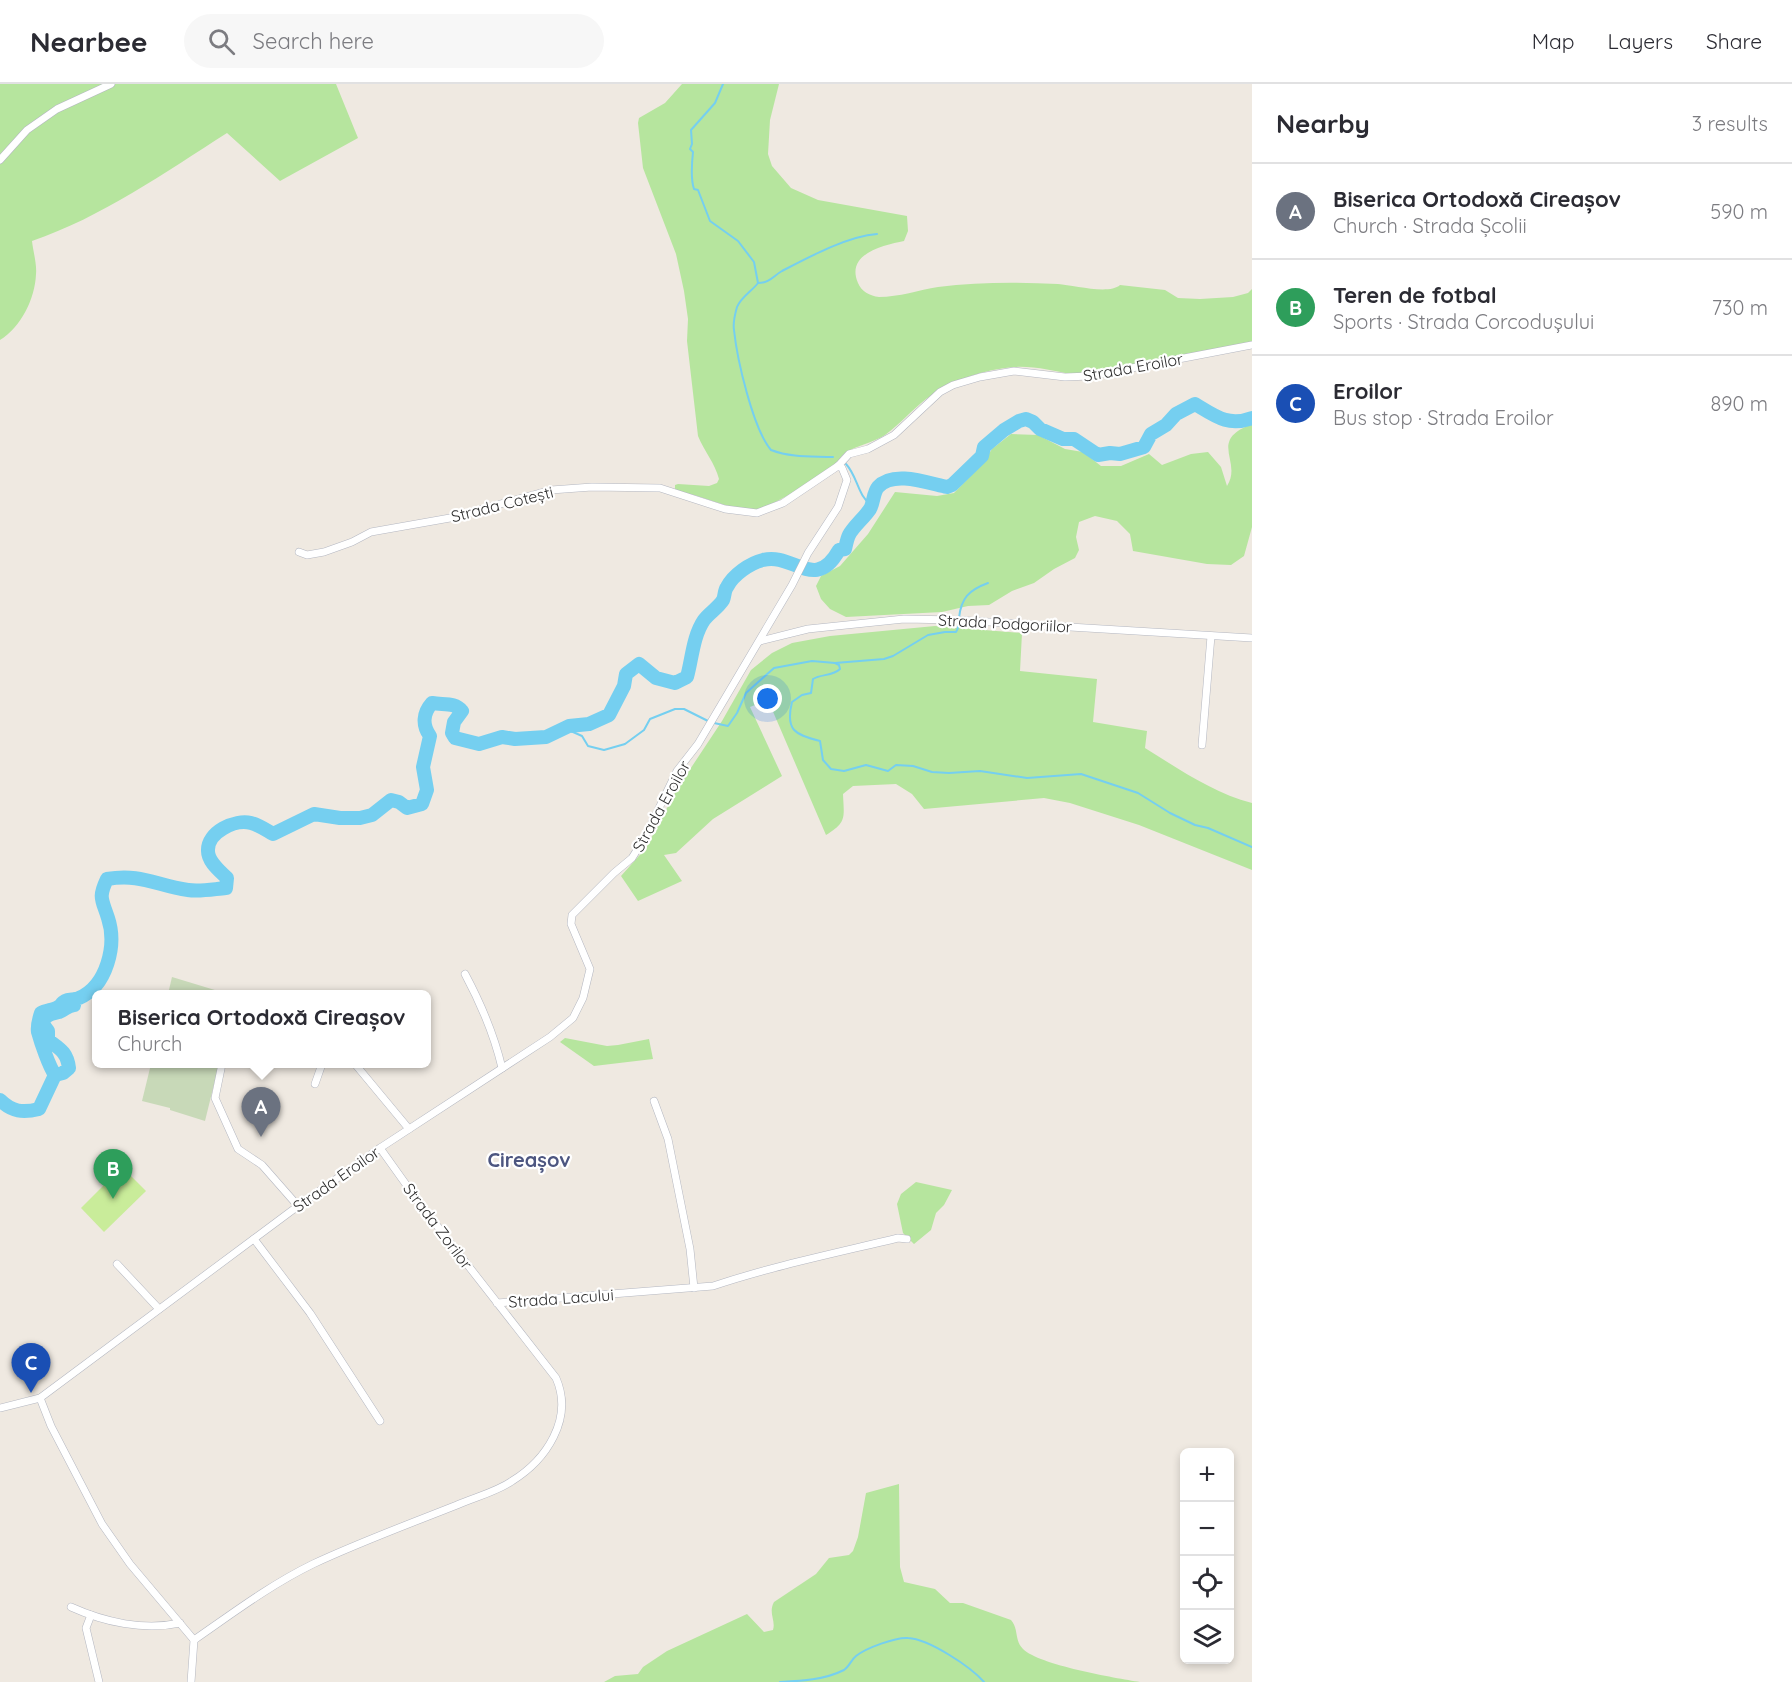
<!DOCTYPE html>
<html lang="en">
<head>
<meta charset="utf-8">
<style>
  body { margin:0; font-family:Quicksand,sans-serif; background:#f7f7f7; color:#2b2b33 }
  .controls { position:absolute; right:18px; bottom:18px; display:grid; overflow:hidden; border-radius:9px; box-shadow:0 3px 9px #0003 }
  .controls button { width:54px; height:54px; display:grid; place-items:center; padding:0; border:0; border-bottom:2px solid #e1e1e2; background:#fff; color:#2b2b33; font:30px sans-serif }
  .you { position:absolute; left:768px; top:615px; width:21px; height:21px; margin:-15px; border:4px solid #fff; border-radius:50%; background:#1a73e8; box-shadow:0 0 0 9px #1a73e833 }
  .badge { display:grid; place-items:center; width:39px; height:39px; border-radius:50%; background:#7c3aed; color:#fff; font-size:20px; font-weight:700 }
  .pin { position:absolute; translate:-50% -50px; filter:drop-shadow(0 2px 3px #0008) }
  .pin::after { content:''; position:absolute; top:32px; width:21px; height:18px; background:inherit; clip-path:polygon(0 0,100% 0,50% 100%) }
  .popup { position:absolute; left:92px; top:906px; width:339px; height:78px; box-sizing:border-box; display:grid; place-content:center; border-radius:9px; background:#fff; filter:drop-shadow(0 2px 4px #0005); font-size:20px; white-space:nowrap; color:#7c7c81 }
  .popup b { font-size:22px; color:#2b2b33 }
  .popup::after { content:''; position:absolute; left:50%; top:100%; margin-left:-12px; border:12px solid transparent; border-top-color:#fff }
  .list { margin:0; padding:0; list-style:none }
  h2 { display:flex; justify-content:space-between; align-items:center; height:78px; margin:0; padding:0 24px; font-size:26px }
  h2 small { font-size:20px; font-weight:400; color:#7c7c81 }
  .list li { display:grid; grid-template-columns:39px 1fr auto; gap:18px; align-items:center; box-sizing:border-box; height:96px; padding:0 24px; border-top:2px solid #e1e1e2 }
  .list b { display:block; font-size:22px; white-space:nowrap }
  .list p { margin:0; font-size:20px; white-space:nowrap; color:#7c7c81 }
  .list em { font-size:20px; font-style:normal; color:#7c7c81 }
  .icon { flex:none; width:33px; height:33px; fill:none; stroke:currentColor; stroke-width:2; stroke-linecap:round; stroke-linejoin:round }
  .map { position:relative; flex:none; width:1252px; height:1598px; overflow:hidden }
  header { display:flex; align-items:center; gap:36px; box-sizing:border-box; height:84px; padding:0 30px; background:#fff; border-bottom:2px solid #e1e1e2 }
  header strong { font-size:28px }
  nav { display:flex; gap:33px; margin-inline-start:auto; font-size:21px }
  .search { width:420px; height:54px; background:#f7f7f7; display:flex; align-items:center; gap:15px; box-sizing:border-box; padding:0 21px; border-radius:33px; color:#7c7c81; font-size:22px }
  main { display:flex }
  aside { flex:1; background:#fff }
  .map>svg:first-child { display:block }
  .green { fill:#b6e59e }
  .cemetery { fill:#c8d9b8 }
  .pitch { fill:#c9ec9a }
  .lines { fill:none; stroke-linecap:round; stroke-linejoin:round }
  .stream { stroke:#75cff0; stroke-width:2 }
  .river { stroke:#75cff0; stroke-width:14 }
  .street-casing { stroke:#b4b7c1; stroke-width:8 }
  .street { stroke:#fff; stroke-width:7 }
  .labels { text-anchor:middle; stroke-width:4.5; stroke-linejoin:round; paint-order:stroke }
  .street-label { font-size:16px; fill:#2e2e2e; stroke:#fff }
  .quarter-label { font-size:20px; font-weight:bold; fill:#4d5680; stroke:#fff }
</style>
</head>
<body>
<header>
<strong>Nearbee</strong>
<div class="search"><svg class="icon" aria-label="search" viewBox="0 0 24 24"><circle cx="10" cy="10" r="6"/><path d="M15 15l6 6"/></svg>Search here</div>
<nav><a>Map</a><a>Layers</a><a>Share</a></nav>
</header>
<main>
<div class="map">
<svg width="1252" height="1598" viewBox="0 0 1252 1598">
  <rect width="100%" height="100%" fill="#efe9e1"/>
  <g class="green">
    <path d="M0 0H336L358 54 280 97 227 49C164 89 102 133 32 157 33 167 37 180 36 190 35 215 21 243 0 256Z"/>
    <path d="M682 0H779L770 36 768 70 772 82 791 104 818 116 907 132 908 147 904 157C885 161 845 169 858 199 861 207 870 212 879 213 899 213 919 206 938 203 977 198 1019 198 1058 200 1073 201 1109 211 1120 201L1165 206 1178 214 1200 215 1233 213 1248 209 1252 205V258L1074 291C1055 287 1034 282 1015 283 984 285 951 297 926 315 912 326 900 340 885 351 873 359 856 361 844 370 840 373 839 377 836 380 824 391 772 423 757 425 730 427 704 412 678 407L675 405V401L678 400 709 402 717 399 719 395C715 379 704 367 698 352L687 257 688 235 684 207 676 170 643 84 638 39 639 34 665 19Z"/>
    <path d="M1252 340V443L1244 472 1231 481 1207 480 1133 467 1130 450 1117 437 1095 432 1079 438 1076 453 1079 466 1075 474 1054 485 1034 499 1012 507 989 521 968 522 942 528 846 533 830 525 821 515 816 502 821 492 840 482 868 450 895 408 937 412 954 409 982 380 992 365 1011 350 1038 351 1065 365 1083 368 1101 382H1121L1149 370 1162 381 1191 370 1208 368 1221 383 1227 402C1243 377 1207 357 1252 340Z"/>
    <path d="M935 542 1022 549 1020 587 1097 595 1093 638 1147 647 1145 664C1179 685 1213 709 1252 719V786L1139 741 1070 719 1044 714 924 725 912 710 896 700 853 702 843 710C844 734 847 738 826 751L768 616 750 623 782 692 713 735 676 769 664 771 682 797 638 817 621 792 646 764 677 705 722 637 751 586 772 569 792 559 830 552Z"/>
    <polygon points="565,954 607,962 618,961 649,955 653,975 594,982 560,958"/>
    <polygon points="916,1098 952,1106 944,1121 936,1129 931,1146 914,1160 903,1149 897,1120 901,1110"/>
    <path d="M899 1400 900 1483 904 1498 935 1505 950 1519H963L1011 1536C1019 1545 1014 1556 1023 1565 1039 1581 1115 1594 1140 1598H604L615 1592 638 1590 643 1583 667 1567 747 1530 764 1548 773 1546C776 1536 768 1529 774 1518L816 1490 829 1474 849 1471 853 1467 858 1453 866 1409Z"/>
  </g>
  <g class="cemetery">
    <polygon points="172,893 228,910 168,910"/>
    <polygon points="151,980 219,980 205,1037 170,1026 170,1024 142,1017"/>
  </g>
  <polygon class="pitch" points="122,1083 146,1107 104,1148 81,1124"/>
  <g class="lines">
    <g class="stream">
      <path d="M723 0 715 19 691 46 692 60 690 65 693 68C692 77 691 96 694 105L698 106 710 137 738 157 754 178 758 199C752 207 741 213 737 223 735 230 733 240 734 246 737 275 753 345 771 366 792 374 812 372 833 373"/>
      <path d="M758 199C770 199 773 192 782 187 809 173 848 152 877 150"/>
      <path d="M846 380C858 393 857 411 872 422"/>
      <path d="M835 579 839 581 840 585C833 592 821 590 813 595L811 609 802 611 792 618C785 646 795 651 820 657L823 676 831 685 844 687 866 681 888 687 896 681 913 682 932 688 949 689 980 687 1027 694 1081 690 1138 709 1170 729 1195 741 1208 744 1252 763"/>
      <path d="M714 639 728 642 737 629 746 609 774 584 812 577 835 579 884 575 893 572 928 551 945 548H956C959 543 959 540 959 534 961 514 969 506 988 499"/>
      <polyline points="564,644 582,652 588,662 604,666 625,660 644,646 650,635 675,625 684,625 708,637"/>
      <path d="M780 1598C801 1597 824 1596 844 1586 849 1583 851 1576 856 1572 866 1564 896 1553 908 1554 929 1555 971 1583 984 1598"/>
    </g>
    <g class="river">
      <path d="M75 915 74 921C67 922 65 926 59 928 51 930 46 930 42 939L48 947V956C60 965 67 968 69 984L63 989 55 991C49 982 41 959 38 948 37 942 39 935 41 929 46 926 54 926 58 923 65 919 58 921 65 917 69 915 75 916 79 914 107 902 117 861 108 834 102 815 98 814 107 795 141 789 157 802 188 806 200 808 214 805 226 804L227 794C220 787 208 778 208 767 207 748 235 735 251 739 259 741 266 746 273 750L314 730 340 734H360L372 731 391 716 399 718 407 724 422 720 427 706 423 683 430 652C422 641 423 629 432 619 444 621 455 618 462 627L454 638 452 649 455 654 479 660 502 653 515 655 546 653 569 642 589 640 609 631 624 602 626 590 639 580 656 594 675 599 687 593C692 575 693 552 704 536 709 529 718 524 723 516 725 512 724 507 727 503 733 491 750 479 763 476 793 468 815 509 839 466L845 465C846 461 847 455 849 451 853 443 864 434 870 425 874 418 873 409 878 403 893 386 928 399 947 403L952 401 982 372 984 363 1004 346 1019 337 1026 335 1033 338 1040 345 1063 355H1074L1098 371 1110 369 1120 370 1144 363 1151 350 1166 341 1176 330 1195 320C1215 332 1228 343 1252 334"/>
      <path d="M0 1016C12 1028 23 1029 39 1025L55 991"/>
    </g>
    <defs>
      <g id="street">
        <polyline points="0,76 27,46 57,25 111,0"/>
        <polyline points="299,468 307,471 324,468 352,458 371,448 450,434 551,406 592,403 660,404 725,425 757,429 783,419 838,382 849,370 868,365 894,351 940,308 953,301 980,293 1014,287 1065,293 1090,292 1252,261"/>
        <polyline points="760,557 808,545 904,535 956,536 1252,554"/>
        <polyline points="1202,661 1211,552"/>
        <path d="M465 890C481 920 494 950 502 984"/>
        <polyline points="222,980 215,1014 238,1065 262,1081 298,1122"/>
        <polyline points="355,980 409,1045"/>
        <polyline points="315,1000 322,980"/>
        <polyline points="654,1017 668,1055 690,1165 694,1204"/>
        <polyline points="254,1155 310,1229 380,1337"/>
        <polyline points="117,1180 159,1225"/>
        <path d="M497 1219 713 1202C773 1182 836 1169 898 1154L907 1155"/>
        <polyline points="40,1314 51,1342 102,1440 130,1480 194,1556 191,1598"/>
        <polyline points="0,1324 40,1314 298,1122 380,1064 550,953 573,934 583,914 590,885 571,840 572,831 614,789 632,774 644,755 677,687 698,660 792,501 808,469 838,423 847,396 842,384 838,382"/>
        <path d="M71 1523C104 1538 144 1547 180 1539"/>
        <polyline points="91,1531 86,1544 99,1598"/>
        <path d="M194 1556C233 1529 270 1501 313 1480 360 1458 409 1440 457 1421 475 1413 496 1408 512 1397 546 1376 574 1335 556 1294L420 1120 380 1064"/>
      </g>
    </defs>
    <use href="#street" class="street-casing"/>
    <use href="#street" class="street"/>
  </g>
  <g class="labels">
    <g class="street-label">
      <text transform="translate(1133 283) rotate(-10)" y="6">Strada Eroilor</text>
      <text transform="translate(502 420) rotate(-14)" y="6">Strada Cotești</text>
      <text transform="translate(1005 539) rotate(3)" y="6">Strada Podgoriilor</text>
      <text transform="translate(661 722) rotate(-61)" y="6">Strada Eroilor</text>
      <text transform="translate(336 1095) rotate(-35)" y="6">Strada Eroilor</text>
      <text transform="translate(438 1142) rotate(53)" y="6">Strada Zorilor</text>
      <text transform="translate(561 1214) rotate(-4)" y="6">Strada Lacului</text>
    </g>
    <g class="quarter-label">
      <text x="529" y="1083">Cireașov</text>
    </g>
  </g>
</svg>
<div class="controls">
<button>+</button>
<button>−</button>
<button><svg class="icon" aria-label="locate" viewBox="0 0 24 24"><circle cx="12" cy="12" r="6"/><path d="M12 2v4M12 18v4M2 12h4M18 12h4"/></svg></button>
<button><svg class="icon" aria-label="layers" viewBox="0 0 24 24"><path d="M12 4l9 5-9 5-9-5zM3 14l9 5 9-5"/></svg></button>
</div>
<div class="you"></div>
<div class="pin badge" style="left:261px;top:1053px;background:#6b7280">A</div>
<div class="popup"><b>Biserica Ortodoxă Cireașov</b>Church</div>
<div class="pin badge" style="left:113px;top:1115px;background:#2e9e5b">B</div>
<div class="pin badge" style="left:31px;top:1309px;background:#1a4fb4">C</div>
</div>
<aside>
<h2>Nearby<small>3 results</small></h2>
<ul class="list">
<li><span class="badge" style="background:#6b7280">A</span><div><b>Biserica Ortodoxă Cireașov</b><p>Church · Strada Școlii</p></div><em>590 m</em></li>
<li><span class="badge" style="background:#2e9e5b">B</span><div><b>Teren de fotbal</b><p>Sports · Strada Corcodușului</p></div><em>730 m</em></li>
<li><span class="badge" style="background:#1a4fb4">C</span><div><b>Eroilor</b><p>Bus stop · Strada Eroilor</p></div><em>890 m</em></li>
</ul>
</aside>
</main>
</body>
</html>
